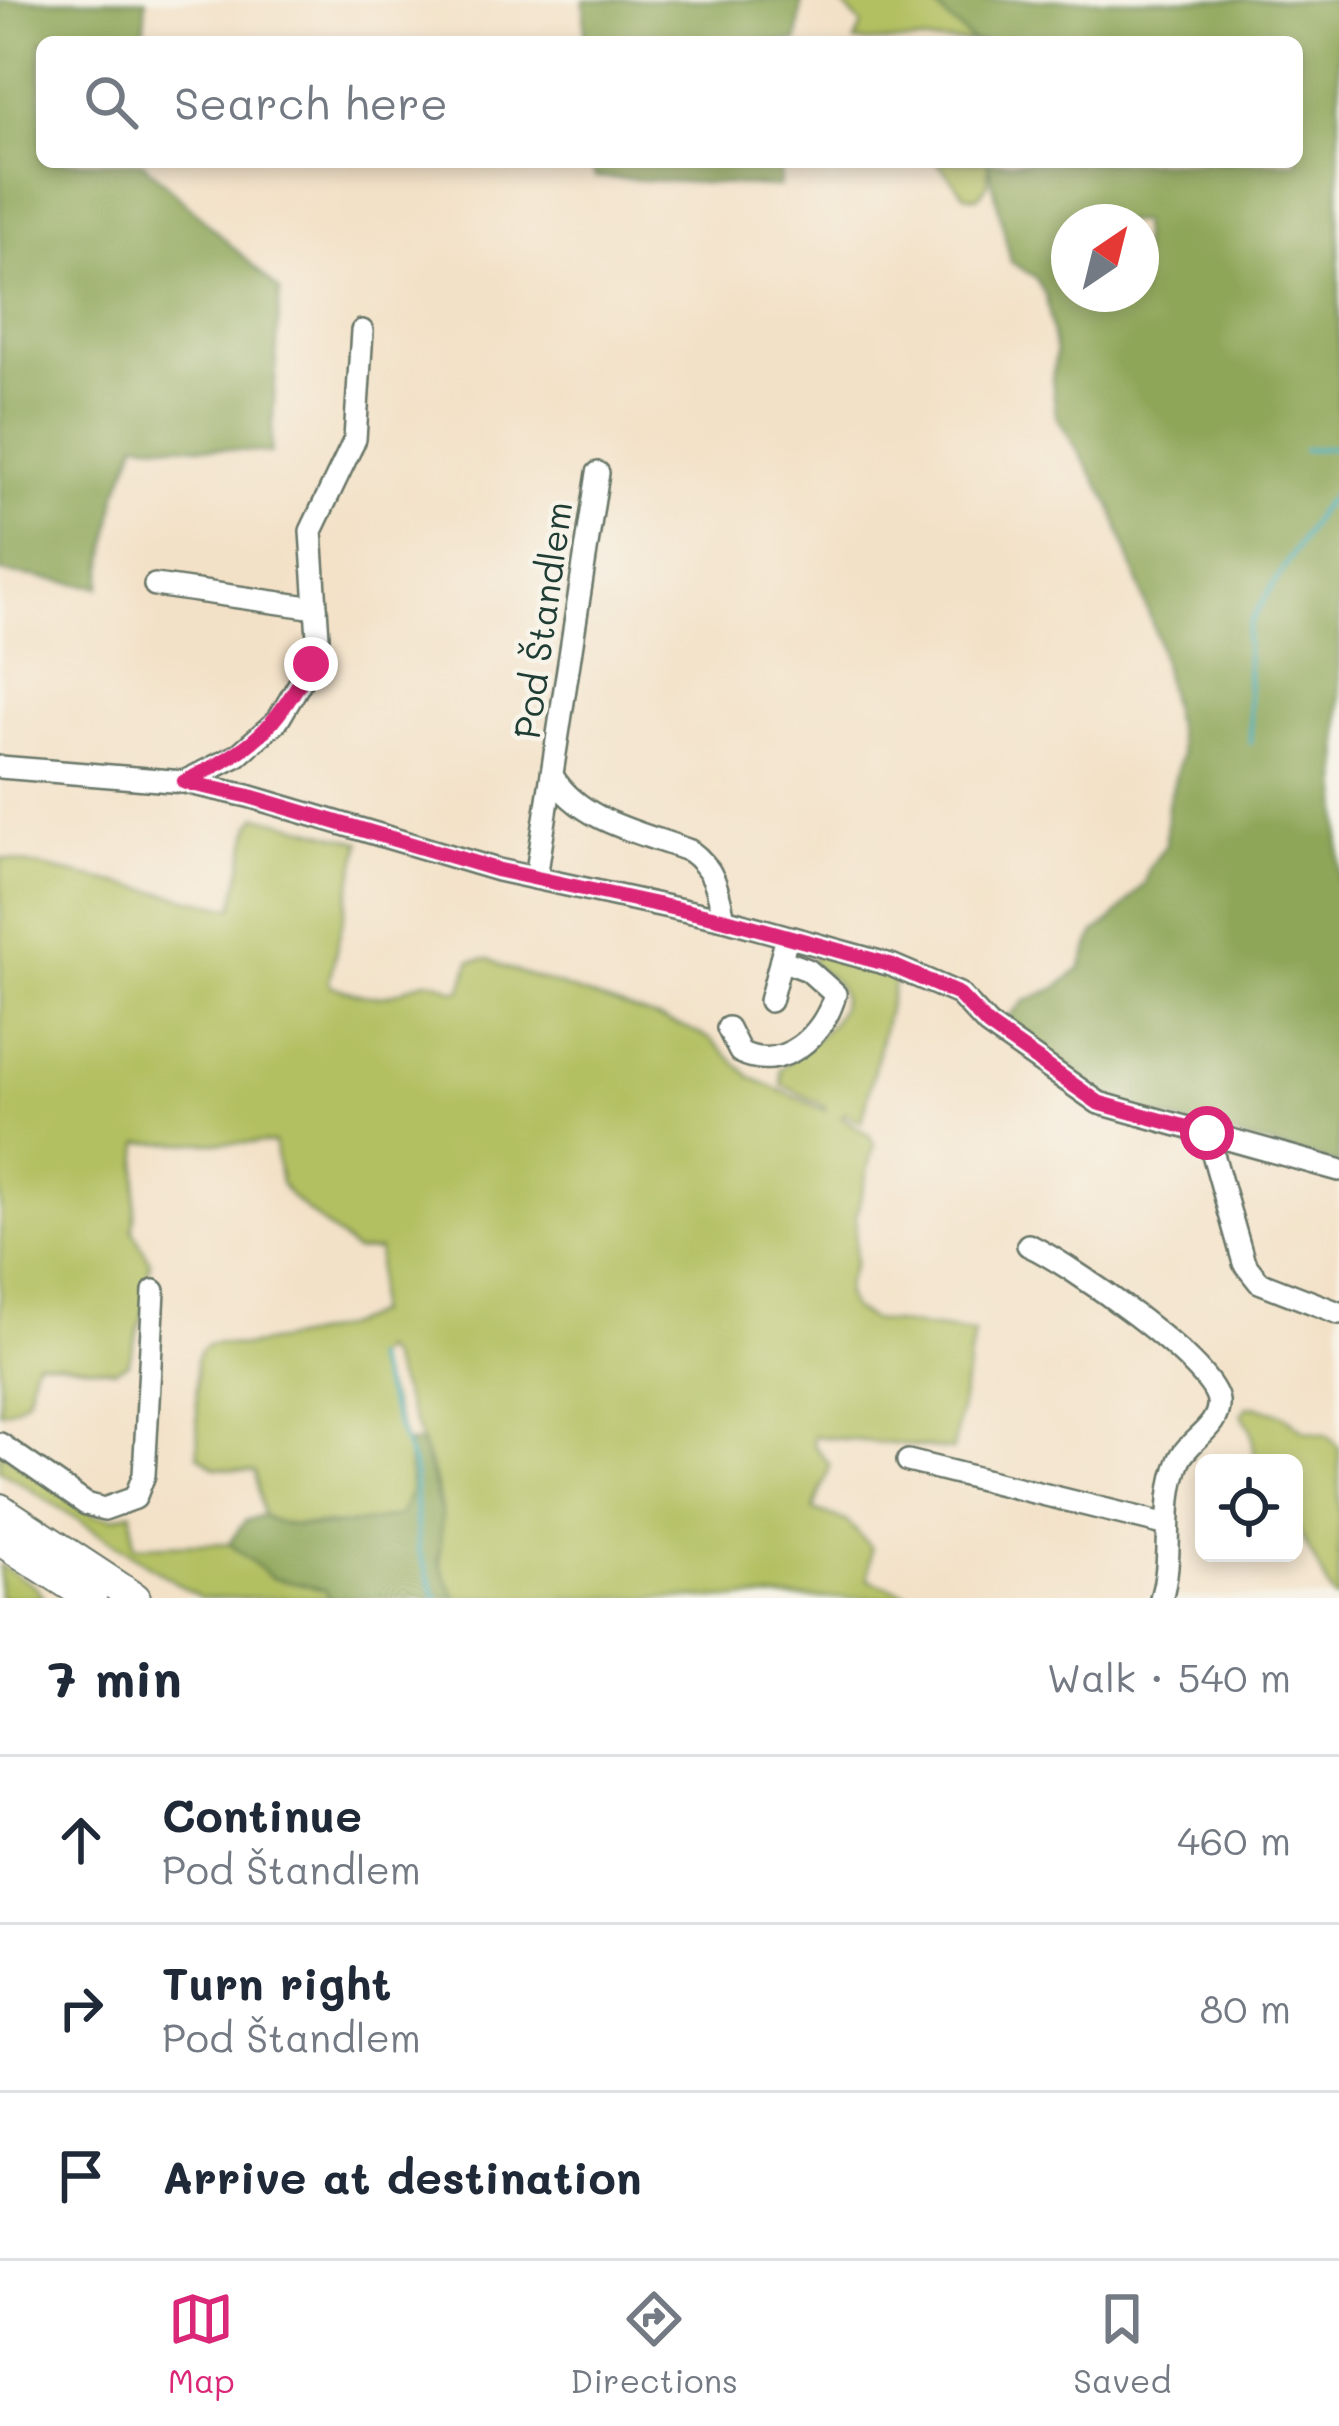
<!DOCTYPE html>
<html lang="en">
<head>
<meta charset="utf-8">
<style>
  body { margin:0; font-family:Mali,sans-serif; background:#f6f6f7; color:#1f2937 }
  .controls { position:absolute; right:36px; bottom:36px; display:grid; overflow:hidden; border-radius:18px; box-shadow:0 6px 18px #0003 }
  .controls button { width:108px; height:108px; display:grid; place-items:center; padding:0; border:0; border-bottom:3px solid #e0e1e3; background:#fff; color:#1f2937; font:60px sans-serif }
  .compass { position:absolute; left:1051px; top:204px; width:108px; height:108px; border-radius:50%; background:#fff; box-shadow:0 6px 18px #0003; rotate:35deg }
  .stop { position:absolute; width:36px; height:36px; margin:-27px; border:9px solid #db2777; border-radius:50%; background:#fff }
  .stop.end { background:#db2777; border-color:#fff; box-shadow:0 3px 12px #0008 }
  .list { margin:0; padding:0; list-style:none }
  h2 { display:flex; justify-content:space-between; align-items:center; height:156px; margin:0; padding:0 48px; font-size:51px }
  h2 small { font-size:39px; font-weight:400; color:#747a83 }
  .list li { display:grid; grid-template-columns:78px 1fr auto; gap:36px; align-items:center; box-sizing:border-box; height:168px; padding:0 48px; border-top:3px solid #e0e1e3 }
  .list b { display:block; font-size:45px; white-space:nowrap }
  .list p { margin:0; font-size:39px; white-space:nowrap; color:#747a83 }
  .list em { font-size:39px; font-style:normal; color:#747a83 }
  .icon { flex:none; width:66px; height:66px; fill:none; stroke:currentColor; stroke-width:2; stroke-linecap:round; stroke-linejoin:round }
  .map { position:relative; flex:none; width:1339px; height:1598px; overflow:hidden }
  .search { position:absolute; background:#fff; box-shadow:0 6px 18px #0003; left:36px; right:36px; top:36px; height:132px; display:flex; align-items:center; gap:30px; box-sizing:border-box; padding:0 42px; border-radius:18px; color:#747a83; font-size:45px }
  .sheet { height:660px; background:#fff }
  nav { display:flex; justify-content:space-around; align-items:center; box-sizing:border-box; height:168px; border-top:3px solid #e0e1e3; background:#fff; font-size:33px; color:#747a83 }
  nav a { display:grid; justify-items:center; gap:6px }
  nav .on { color:#db2777 }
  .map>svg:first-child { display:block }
  .green { fill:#b3c062; stroke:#697e4b; stroke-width:3 }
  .forest { fill:#8ea658; stroke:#567246; stroke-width:3; fill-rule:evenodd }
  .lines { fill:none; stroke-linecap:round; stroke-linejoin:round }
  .stream { stroke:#3babb6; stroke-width:4.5 }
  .minor-casing { stroke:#697667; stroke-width:26 }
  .highway-casing { stroke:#697667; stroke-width:34 }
  .minor { stroke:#fff; stroke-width:21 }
  .highway { stroke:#fff; stroke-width:30 }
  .route { stroke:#db2777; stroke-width:15 }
  .labels { text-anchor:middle; stroke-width:9; stroke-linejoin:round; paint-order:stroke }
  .street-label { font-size:36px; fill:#1f3d34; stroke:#f7f3e8 }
</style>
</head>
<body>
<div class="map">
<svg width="1339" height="1598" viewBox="0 0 1339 1598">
  <rect width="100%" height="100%" fill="#f7f3e8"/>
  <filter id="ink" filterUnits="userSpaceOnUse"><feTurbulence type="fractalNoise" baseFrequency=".00833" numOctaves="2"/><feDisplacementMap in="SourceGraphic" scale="24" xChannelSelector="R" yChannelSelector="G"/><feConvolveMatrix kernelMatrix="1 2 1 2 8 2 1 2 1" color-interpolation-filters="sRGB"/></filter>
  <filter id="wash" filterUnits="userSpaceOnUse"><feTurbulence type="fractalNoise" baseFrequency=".004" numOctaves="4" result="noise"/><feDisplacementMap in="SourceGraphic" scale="48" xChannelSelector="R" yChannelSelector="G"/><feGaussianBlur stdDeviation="2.7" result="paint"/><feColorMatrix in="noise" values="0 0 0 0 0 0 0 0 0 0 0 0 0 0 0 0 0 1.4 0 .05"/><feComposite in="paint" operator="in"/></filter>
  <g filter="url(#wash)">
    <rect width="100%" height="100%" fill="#f3e1c7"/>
    <g class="green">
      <polygon points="838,0 928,0 973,42 855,42 862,25"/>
      <polygon points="937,162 988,162 988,184 978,197 965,195"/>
      <path d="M258 816 361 842 329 981 331 986C346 990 365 998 381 996 415 993 418 967 455 991L462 989 470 961 489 959 506 968 687 1028 710 1039 752 1078 825 1110V1106L782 1085 781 1069C813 1037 882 1002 811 964L815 953 896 974 862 1122 844 1113 842 1117 869 1135 874 1144 856 1216 855 1263 847 1282 846 1295 852 1309 872 1320 974 1333 953 1450 814 1436 813 1444 830 1465C826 1482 818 1493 814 1510L847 1521 871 1548 868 1579 919 1598H456C435 1573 440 1547 441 1518 442 1481 402 1396 388 1358L381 1350 373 1358 376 1368C388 1393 434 1498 399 1516 382 1525 353 1525 334 1524 310 1524 283 1529 263 1515L255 1472 216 1468 198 1455 196 1360C200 1353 200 1349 208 1345 220 1340 234 1347 246 1346 282 1340 345 1331 375 1313L379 1250 355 1251 289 1195 281 1183 274 1143H140L133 1230 150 1262 143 1315 128 1363 115 1370 37 1360C22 1388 43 1399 0 1412L1 858 233 908 251 825Z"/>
      <polygon points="1254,1406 1284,1415 1303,1430 1328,1436 1339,1448 1339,1598 1334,1598 1294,1521 1294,1463 1256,1463 1251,1430 1242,1414 1247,1407"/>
      <polygon points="0,1450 93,1515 114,1518 132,1512 134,1546 229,1543 272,1578 327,1590 329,1598 200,1598 0,1470"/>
      <polygon points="0,1565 35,1586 43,1598 0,1598"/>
    </g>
    <g class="forest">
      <polygon points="0,0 146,0 143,42 42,42 42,162 142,162 280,291 271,453 137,442 117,494 100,587 0,572"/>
      <polygon points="584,0 802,0 797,42 585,42"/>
      <path d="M928 0H1339V1164L1111 1104 1004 1021 1025 1001 1056 988 1080 969 1095 932 1110 922 1145 883 1149 868 1166 845 1167 809 1181 755 1157 638 1111 505 1056 415 1052 379 1056 353 1046 296 1035 277 1011 262 988 162H1297V42H973ZM1069 222H1141V294H1069Z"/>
      <polygon points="592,162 782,162 779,187 595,177"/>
      <path d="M421 1442 442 1515 439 1563 456 1598H329L326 1590 272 1578 229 1543 245 1521 263 1515C293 1536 363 1523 399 1516L410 1493 408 1443Z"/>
    </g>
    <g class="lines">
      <g class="stream">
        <polyline points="1304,450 1339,447"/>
        <polyline points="1251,743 1246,638 1250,623 1319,511 1339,488"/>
        <polyline points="372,1358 414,1469 418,1548 436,1598"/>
      </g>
    </g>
  </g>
  <g filter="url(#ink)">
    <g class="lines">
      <defs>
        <g id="minor">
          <polyline points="155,585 316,608"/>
          <polyline points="0,767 184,782 248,796 498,870 724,919 891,965 959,994 988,1025 1099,1103 1339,1170"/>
          <path d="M553 777C581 822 643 833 690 851 715 869 718 890 724 919"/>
          <polyline points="184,782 238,755 278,720 311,664 318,637 311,531 355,439 362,331"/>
          <polyline points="536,878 598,473"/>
          <polyline points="770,1001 784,948"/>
          <path d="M728 1028 740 1052C782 1074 825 1035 835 994L808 970 781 960"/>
          <polyline points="1207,1133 1244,1263 1259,1282 1339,1313"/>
          <path d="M1028 1245C1065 1261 1213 1363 1218 1401 1221 1428 1187 1440 1179 1461 1161 1503 1175 1555 1161 1598"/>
          <polyline points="0,1444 86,1504 104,1509 135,1498 144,1475 154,1291"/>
          <polyline points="908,1461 1168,1525"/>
        </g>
        <g id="highway">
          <polyline points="0,1509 135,1598"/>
          <polyline points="0,1540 91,1598"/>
        </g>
      </defs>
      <use href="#minor" class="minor-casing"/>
      <use href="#highway" class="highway-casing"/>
      <use href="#minor" class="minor"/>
      <use href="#highway" class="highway"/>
    </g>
  </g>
  <g class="lines" filter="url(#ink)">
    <path class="route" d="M311 664C270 733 256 746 184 782L248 796 498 870 724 919 891 965 958 994 988 1025 1099 1103 1207 1133"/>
  </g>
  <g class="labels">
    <g class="street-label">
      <text transform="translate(543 620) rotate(-82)" y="13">Pod Štandlem</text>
    </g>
  </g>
</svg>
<div class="controls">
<button><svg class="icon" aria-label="locate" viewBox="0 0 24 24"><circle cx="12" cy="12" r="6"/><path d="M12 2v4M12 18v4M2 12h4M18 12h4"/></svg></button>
</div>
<svg class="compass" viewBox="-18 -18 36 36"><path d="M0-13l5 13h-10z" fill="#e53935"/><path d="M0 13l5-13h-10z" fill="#747a83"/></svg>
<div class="stop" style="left:1207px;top:1133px"></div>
<div class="stop end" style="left:311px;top:664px"></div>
<div class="search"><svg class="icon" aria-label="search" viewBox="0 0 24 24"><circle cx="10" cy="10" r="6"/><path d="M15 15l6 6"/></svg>Search here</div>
</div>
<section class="sheet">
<h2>7 min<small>Walk · 540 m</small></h2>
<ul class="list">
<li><svg class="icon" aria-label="ahead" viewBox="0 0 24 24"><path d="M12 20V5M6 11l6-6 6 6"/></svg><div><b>Continue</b><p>Pod Štandlem</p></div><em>460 m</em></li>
<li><svg class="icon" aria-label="right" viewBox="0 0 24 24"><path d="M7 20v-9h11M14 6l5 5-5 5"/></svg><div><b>Turn right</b><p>Pod Štandlem</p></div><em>80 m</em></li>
<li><svg class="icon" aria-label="arrive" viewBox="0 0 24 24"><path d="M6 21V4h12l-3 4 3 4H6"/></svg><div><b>Arrive at destination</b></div></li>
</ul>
</section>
<nav>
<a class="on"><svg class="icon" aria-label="map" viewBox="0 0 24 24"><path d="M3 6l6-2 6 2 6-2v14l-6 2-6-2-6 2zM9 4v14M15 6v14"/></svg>Map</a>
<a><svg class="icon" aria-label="directions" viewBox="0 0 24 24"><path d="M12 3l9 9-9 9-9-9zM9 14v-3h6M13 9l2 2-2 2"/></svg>Directions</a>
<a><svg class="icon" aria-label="saved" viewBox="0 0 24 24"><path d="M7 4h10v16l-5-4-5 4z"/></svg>Saved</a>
</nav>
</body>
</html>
